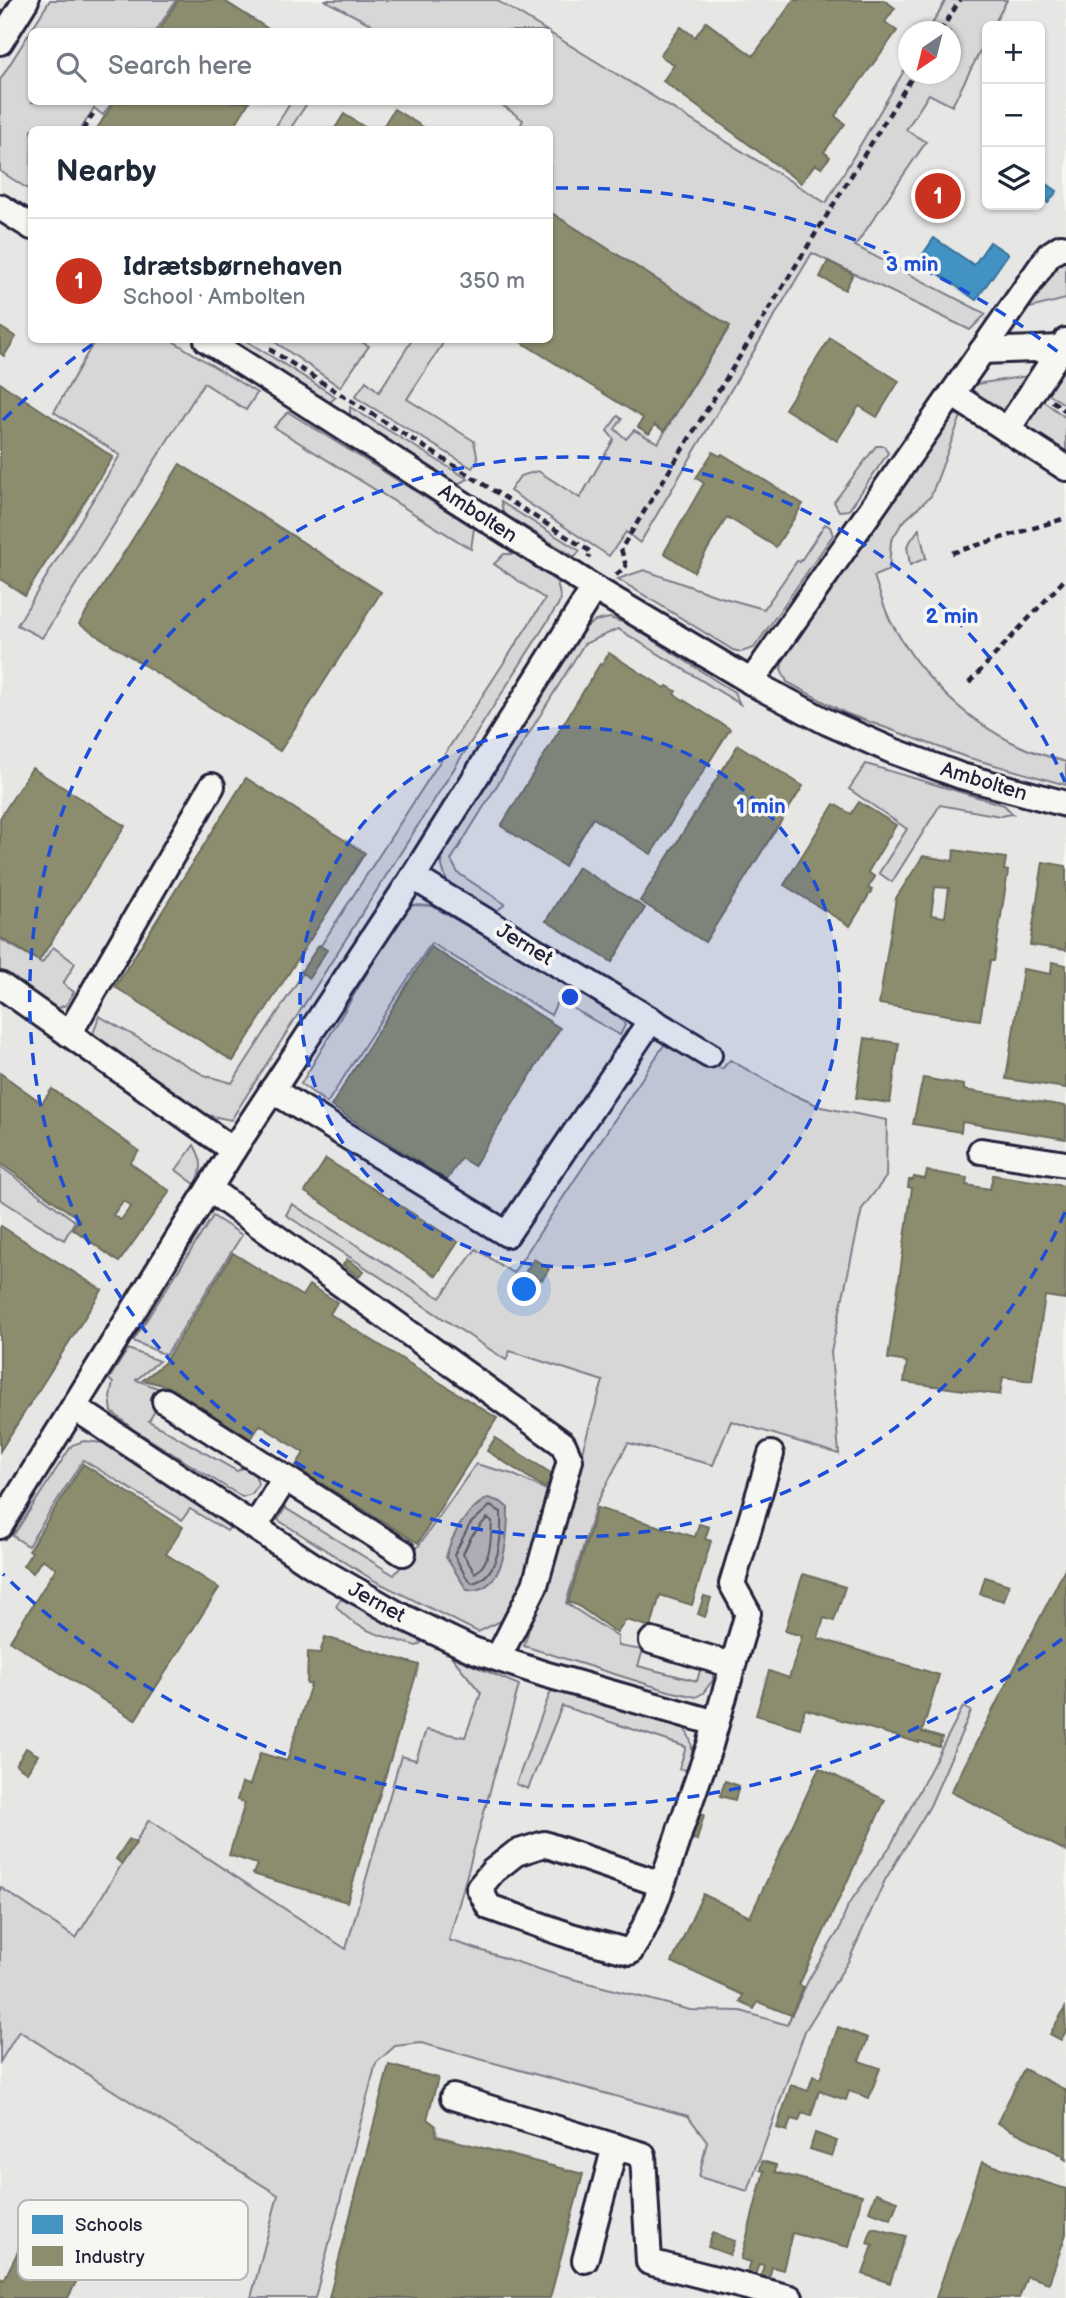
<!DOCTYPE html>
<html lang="en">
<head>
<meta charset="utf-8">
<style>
  body { margin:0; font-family:"Balsamiq Sans",sans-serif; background:#f6f6f7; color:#1f2937 }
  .controls { position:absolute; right:21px; top:21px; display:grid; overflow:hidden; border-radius:10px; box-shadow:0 2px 5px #0004 }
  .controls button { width:63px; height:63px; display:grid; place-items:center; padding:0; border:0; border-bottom:2px solid #e0e1e3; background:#fff; color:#1f2937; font:35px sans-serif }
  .compass { position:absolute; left:898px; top:21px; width:63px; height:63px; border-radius:50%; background:#fff; box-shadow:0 2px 5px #0004; rotate:215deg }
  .you { position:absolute; left:525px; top:1290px; width:24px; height:24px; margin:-18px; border:5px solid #fff; border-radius:50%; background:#1a73e8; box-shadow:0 0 0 10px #1a73e833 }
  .badge { display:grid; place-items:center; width:46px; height:46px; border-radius:50%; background:#c8321e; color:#fff; font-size:23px; font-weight:700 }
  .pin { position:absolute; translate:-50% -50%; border:4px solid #fff; box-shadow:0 2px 7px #0006 }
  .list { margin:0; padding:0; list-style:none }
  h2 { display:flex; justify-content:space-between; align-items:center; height:91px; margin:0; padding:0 28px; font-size:30px }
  h2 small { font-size:23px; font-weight:400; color:#747a83 }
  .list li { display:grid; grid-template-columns:46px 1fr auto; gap:21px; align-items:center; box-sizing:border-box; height:126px; padding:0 28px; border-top:2px solid #e0e1e3 }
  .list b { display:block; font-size:26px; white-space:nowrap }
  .list p { margin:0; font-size:23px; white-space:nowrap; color:#747a83 }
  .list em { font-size:23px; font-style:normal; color:#747a83 }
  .icon { flex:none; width:38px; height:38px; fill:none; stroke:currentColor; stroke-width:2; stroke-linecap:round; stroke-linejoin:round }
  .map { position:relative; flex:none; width:1066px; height:2298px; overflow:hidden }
  .search { position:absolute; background:#fff; box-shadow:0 2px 5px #0004; left:28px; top:28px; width:525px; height:77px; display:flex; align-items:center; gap:18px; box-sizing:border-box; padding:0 24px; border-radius:10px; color:#747a83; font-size:26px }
  .panel { position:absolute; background:#fff; box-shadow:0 2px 5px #0004; left:28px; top:126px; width:525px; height:217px; border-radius:10px }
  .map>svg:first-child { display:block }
  .built { fill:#e6e6e4; fill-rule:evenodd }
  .green { fill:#d7d7d7; stroke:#7c7c89; stroke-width:2 }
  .water { fill:#adadb3; stroke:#757583; stroke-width:2 }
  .schools { fill:#4393c3; stroke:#39719a; stroke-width:2 }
  .industry { fill:#8c8c6e; stroke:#6c6c5f; stroke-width:2; fill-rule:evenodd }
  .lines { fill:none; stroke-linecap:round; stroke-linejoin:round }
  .shore { stroke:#5a5a6b; stroke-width:2 }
  .minor-casing { stroke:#22223b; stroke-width:30 }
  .path { stroke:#22223b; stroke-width:4.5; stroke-dasharray:7 5; stroke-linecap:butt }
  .minor { stroke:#f6f6f2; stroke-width:24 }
  .ring { fill:none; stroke:#1d4ed8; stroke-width:3.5; stroke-dasharray:12 9 }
  .labels { text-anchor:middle; stroke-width:7; stroke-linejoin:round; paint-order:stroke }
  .street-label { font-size:21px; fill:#22223b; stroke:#f6f6f2 }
  .key { fill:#f6f6f2; stroke:#b6b6bb; stroke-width:2 }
  .key-label { font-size:19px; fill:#22223b }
  .centre { fill:#1d4ed8; stroke:#f6f6f2; stroke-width:3.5 }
  .ring-label { font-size:21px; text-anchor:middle; font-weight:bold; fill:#1d4ed8; stroke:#f6f6f2; stroke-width:7; stroke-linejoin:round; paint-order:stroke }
</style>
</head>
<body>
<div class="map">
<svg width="1066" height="2298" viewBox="0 0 1066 2298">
  <rect width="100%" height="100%" fill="#f6f6f2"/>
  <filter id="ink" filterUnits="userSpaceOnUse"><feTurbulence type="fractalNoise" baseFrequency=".0143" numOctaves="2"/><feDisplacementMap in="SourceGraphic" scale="14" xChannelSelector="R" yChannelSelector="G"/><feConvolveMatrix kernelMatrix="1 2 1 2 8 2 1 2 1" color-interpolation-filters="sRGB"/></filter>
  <g filter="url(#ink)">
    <path class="built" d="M0 0H1066V2298H0ZM987 26H1040V205H987ZM32 32H550V102H32ZM908 32H950V74H908ZM32 130H550V340H32Z"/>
    <g class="green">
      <polygon points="50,0 176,0 156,31 32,32 32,102 112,102 103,115 94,108 81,129 32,130 31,191 0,171 0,80"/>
      <polygon points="324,0 496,0 547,31 384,31"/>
      <polygon points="946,0 1007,0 993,26 987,26 987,38 952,106 929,94 906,130 926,142 855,246 986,314 970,330 812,253 640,543 626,532 609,556 510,491 520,476 538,471 580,498 614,439 607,431 618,416 622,419 615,429 626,439 634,430 658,443 730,326 550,212 550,130 519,129 523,120 498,102 550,102 550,33 826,203 908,64 908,74 950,74 950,32 928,31"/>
      <polygon points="291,102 308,102 290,129 274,129"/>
      <polygon points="1066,259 1066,299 1026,309 1054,268"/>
      <polygon points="95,340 171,340 257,393 246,410 204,383 42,638 17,625 120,455 54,412"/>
      <polygon points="231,340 245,340 336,397 329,403"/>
      <polygon points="272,340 358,340 369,346 340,387"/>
      <polygon points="412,340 445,340 407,399 474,441 478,460 472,468 355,397 366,381 379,392"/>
      <polygon points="1066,363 1066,405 1045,392"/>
      <polygon points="1028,376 1001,413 976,398 968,388 970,385"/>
      <polygon points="1041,399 1066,418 1066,451 1023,426"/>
      <polygon points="350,407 468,479 457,484 350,416"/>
      <polygon points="288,412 474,528 471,549 274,427"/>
      <path d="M952 414 961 416 931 496 902 523 891 541 889 570 874 576C879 591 884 608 891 622 920 676 964 720 1020 746 1034 753 1051 757 1066 762V785L966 757 845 713 787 682 781 669 784 654Z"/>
      <polygon points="876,446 884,446 888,453 849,510 839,511 834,502"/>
      <polygon points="501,502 580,551 575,557 503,513"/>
      <polygon points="825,524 830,527 833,535 754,648 741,652 733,650 618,579 644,570 717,596 764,609 797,561 800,562"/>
      <polygon points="919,529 926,558 910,565 907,546"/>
      <polygon points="504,554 515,554 557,582 561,600 231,1120 207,1115 93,1034 99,1016 204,1075 232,1083 545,599 494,564"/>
      <polygon points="610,618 628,624 715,680 734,692 740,704 618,629 584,644 451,860 458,873 505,904 498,910 492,910 447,883 442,866 443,848 579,632 595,621"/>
      <polygon points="866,764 1004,805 1013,814 1000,816 940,805 892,882 879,873 907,829 849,789"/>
      <polygon points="413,905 432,906 617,1012 625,1025 620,1035 558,1000 551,1015 431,943 327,1103 301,1084 402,914"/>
      <polygon points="0,939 42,963 53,947 75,963 63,984 74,992 66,1005 54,1010 0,971"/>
      <polygon points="666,1042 722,1069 730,1060 783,1090 821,1107 887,1120 886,1177 862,1209 831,1352 839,1454 731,1421 713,1465 628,1443 596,1505 566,1603 618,1637 618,1646 643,1650 638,1666 697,1681 701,1667 713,1671 713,1680 703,1693 696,1697 669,1691 524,1646 603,1381 510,1351 506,1360 286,1215 292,1204 440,1298 476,1249 513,1273"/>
      <path d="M194 1145C203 1161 203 1168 196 1185L176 1170Z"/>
      <polygon points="0,1166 75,1221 64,1240 0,1199"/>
      <polygon points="213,1216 242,1235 166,1355 133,1341"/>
      <polygon points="128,1349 159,1361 136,1380 166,1391 149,1421 237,1471 246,1466 254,1470 258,1484 252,1494 242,1497 133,1429 112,1412 110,1397 113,1383 109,1379"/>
      <polygon points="84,1441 104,1443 232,1524 227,1531 190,1509 182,1520 83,1460 28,1546 13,1536 72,1445"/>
      <polygon points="476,1464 512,1474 553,1493 530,1571 501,1621 478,1632 375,1581 278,1520 285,1508 394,1575 417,1548"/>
      <path d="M341 1599 419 1637 421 1643 417 1646C387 1637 356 1632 336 1606Z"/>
      <polygon points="451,1656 519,1685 449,1940 554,1974 690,2010 741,2011 787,2025 809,1979 839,1930 848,1905 891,1845 963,1707 971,1711 930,1806 885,1880 849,1960 805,2031 748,2191 699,2177 707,2141 688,2116 421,2043 395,2046 376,2063 315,2298 251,2298 278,2195 19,2031 0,2062 0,1887 76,1938 149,1820 346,1949 401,1756 416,1760 426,1730 465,1737 481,1693"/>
      <path d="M556 1688 682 1725C694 1741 694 1751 688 1770L679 1769 686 1747 562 1706 528 1789 516 1784 550 1693Z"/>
    </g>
    <path class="water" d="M488 1498 501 1502 508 1508C508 1535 506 1594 467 1590L446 1557C452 1534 467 1509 488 1498Z"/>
    <g class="schools">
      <polygon points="1040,179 1057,191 1048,203 1040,197"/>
      <polygon points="934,238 974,265 990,242 1008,254 976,300 919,260"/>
    </g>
    <g class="industry">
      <polygon points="178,0 223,0 273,32 158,32"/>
      <polygon points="794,0 884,0 895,8 885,22 897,31 835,116 845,124 824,152 830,157 821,168 815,164 801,183 663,81 674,65 660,55 681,27 695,37 706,22 753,56"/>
      <polygon points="114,102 249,102 232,130 96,130"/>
      <polygon points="394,109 428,130 381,130"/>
      <polygon points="344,114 369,130 334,130"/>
      <polygon points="550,212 730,326 664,431 655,425 649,434 638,427 643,418 518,340 550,340"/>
      <polygon points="828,261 853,274 845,290 820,277"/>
      <polygon points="0,327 16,337 4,356 0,353"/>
      <polygon points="830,338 899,381 877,417 859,406 837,441 785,409"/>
      <polygon points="0,383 113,457 25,595 0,579"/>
      <polygon points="713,452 720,456 722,454 803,504 776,547 727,517 694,572 664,553 704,483 696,478"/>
      <polygon points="180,464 381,592 280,751 79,624"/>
      <polygon points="609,653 665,688 667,686 676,691 674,694 730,729 651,854 593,818 564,866 501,826 600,664 602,665"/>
      <polygon points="738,745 803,786 705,942 640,901"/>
      <polygon points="32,768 125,826 39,961 0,937 0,818"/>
      <polygon points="246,778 365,853 233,1061 115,987"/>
      <polygon points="859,802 896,825 868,872 875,877 868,888 872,890 850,926 784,885 834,804 851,814"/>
      <path d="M954 850 1006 858 1004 870 1008 871 994 961H990L980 1020 879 1004 896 898 923 856 953 861ZM935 887 949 888 945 917 931 915Z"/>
      <polygon points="1043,862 1066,866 1066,950 1030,945"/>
      <polygon points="578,867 645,908 612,962 546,921"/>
      <polygon points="319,945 327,950 309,978 301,972"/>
      <polygon points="431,947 560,1028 474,1166 461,1158 447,1180 331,1106"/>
      <polygon points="1052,962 1066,965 1066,1088 1006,1079 1023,969 1051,974"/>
      <polygon points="865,1038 899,1043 890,1103 856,1098"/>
      <path d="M0 1073 42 1103 52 1089 139 1151 130 1163 170 1191 119 1262 72 1228 79 1219 0 1163ZM123 1201 131 1206 121 1220 113 1215Z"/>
      <polygon points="923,1078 964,1085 964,1090 1066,1106 1066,1139 962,1122 961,1132 913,1124"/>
      <polygon points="326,1159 458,1242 436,1276 305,1192"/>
      <polygon points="927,1171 967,1178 966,1185 990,1189 993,1175 1066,1186 1065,1299 1045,1296 1032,1381 1003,1377 1000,1395 904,1382 907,1362 888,1359 912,1188 908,1187 909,1180 913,1180 914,1177 925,1179"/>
      <polygon points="1,1226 102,1290 0,1451 0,1228"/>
      <polygon points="233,1253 302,1296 309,1285 337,1302 330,1314 497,1418 418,1543 295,1467 304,1453 260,1425 251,1439 226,1423 220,1423 203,1412 201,1408 167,1386 143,1380 164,1363"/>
      <polygon points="347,1259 364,1271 359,1277 343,1265"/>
      <polygon points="534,1259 549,1269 542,1280 526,1271"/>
      <polygon points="495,1438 554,1475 545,1488 487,1451"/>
      <polygon points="83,1464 183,1527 166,1554 219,1588 135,1720 10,1641 56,1568 42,1559 33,1573 23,1566 32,1552 29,1550"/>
      <polygon points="597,1508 695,1537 699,1524 709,1527 705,1539 711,1541 692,1605 660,1595 651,1627 626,1620 617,1633 577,1605 568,1602"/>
      <polygon points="1066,1567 1066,1851 951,1792"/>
      <polygon points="803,1574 845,1587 834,1621 824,1618 818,1638 939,1675 922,1732 942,1738 939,1747 919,1741 919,1743 805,1709 800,1728 756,1715 769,1671 789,1678 802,1636 785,1631"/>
      <polygon points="985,1577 1009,1585 1004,1601 980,1594"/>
      <polygon points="704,1596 711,1598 705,1617 698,1614"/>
      <polygon points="325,1637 419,1665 347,1902 253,1874 257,1864 229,1855 245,1803 237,1800 242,1783 250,1785 260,1753 287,1761 311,1684 307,1684 308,1652 320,1653"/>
      <polygon points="26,1748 38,1755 27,1772 16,1765"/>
      <polygon points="819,1768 885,1800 799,1985 804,1987 791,2015 758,2002 754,2009 740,2002 743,1995 672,1962 703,1894 750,1917"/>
      <polygon points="725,1781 739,1786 735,1800 720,1796"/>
      <polygon points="698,1813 704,1815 697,1840 690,1838"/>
      <polygon points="129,1839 136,1843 122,1864 116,1859"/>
      <polygon points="1065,2008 1066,2031 1061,2040 1050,2034"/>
      <polygon points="838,2027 868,2038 859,2061 880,2068 869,2098 849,2091 846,2100 819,2091 811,2116 802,2113 799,2121 791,2119 787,2131 777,2128 791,2085 808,2091 813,2076 820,2079"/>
      <polygon points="389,2065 438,2078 427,2119 435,2125 437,2136 583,2174 550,2298 329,2298"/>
      <polygon points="1024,2069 1066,2090 1066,2160 1063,2158 1064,2156 997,2123"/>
      <polygon points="815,2133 837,2141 832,2156 810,2149"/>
      <polygon points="762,2161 776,2165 775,2172 862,2195 849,2247 792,2233 783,2270 772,2267 768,2282 760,2279 764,2265 759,2264 754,2278 746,2276 751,2262 741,2259 764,2171 760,2170"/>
      <polygon points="982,2162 1066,2189 1066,2234 1049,2283 1027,2276 1019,2298 936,2298"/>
      <polygon points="876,2193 898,2201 891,2219 869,2211"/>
      <polygon points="872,2228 906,2236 890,2283 863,2274 873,2245 867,2243"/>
      <polygon points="713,2233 735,2241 730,2255 708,2247"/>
      <polygon points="21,2245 79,2276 68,2298 0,2298 0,2278 4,2280"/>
    </g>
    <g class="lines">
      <g class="shore">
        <path d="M490 1506 501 1512C502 1535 500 1577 472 1583L466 1577 454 1555 470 1524Z"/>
        <path d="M487 1518 492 1521C491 1538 491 1564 475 1573L463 1554 471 1537Z"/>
      </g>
      <defs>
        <g id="minor">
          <polyline points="0,42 26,0"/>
          <polyline points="0,207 32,227"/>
          <polyline points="207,340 594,588 762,688 827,722 893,751 961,776 1066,804"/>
          <polyline points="982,351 1062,348"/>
          <polyline points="952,394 1066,468"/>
          <polyline points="1007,430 1066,341"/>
          <polyline points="751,682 1049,255 1061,247 1066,248"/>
          <polyline points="413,877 709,1055"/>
          <polyline points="0,985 233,1150"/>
          <polyline points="69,1034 212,786"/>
          <polyline points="272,1090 507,1234 651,1020"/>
          <polyline points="981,1151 1066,1164"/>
          <polyline points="209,1189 563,1444 570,1460 535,1585 498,1658"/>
          <polyline points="165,1401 285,1478 255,1527"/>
          <polyline points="74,1407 315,1567 397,1614 473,1650 544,1674 716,1723"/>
          <polyline points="285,1478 403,1553"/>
          <polyline points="0,1526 233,1150 413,877 594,588"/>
          <polyline points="652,1641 732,1665"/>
          <path d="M661 1884 544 1844 516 1853 493 1871 479 1888 489 1907 571 1936 630 1952C654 1917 665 1874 679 1834L680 1830 710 1745 748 1613 732 1584 771 1454"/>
          <polyline points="453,2097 643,2155 649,2262 790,2298"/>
          <polyline points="585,2260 615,2146"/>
        </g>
      </defs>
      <use href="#minor" class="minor-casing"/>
      <g class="path">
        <polyline points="940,32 960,0"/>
        <polyline points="83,130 93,114"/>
        <polyline points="269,349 591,552 588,558"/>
        <polyline points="1052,401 1066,411"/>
        <polyline points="952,553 1066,518"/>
        <polyline points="616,575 626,566 621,549 914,74"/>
        <polyline points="969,683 1066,578"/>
      </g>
      <use href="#minor" class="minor"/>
    </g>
  </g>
  <circle cx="570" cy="997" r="270" fill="#1d4ed8" fill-opacity=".12"/>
  <g class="ring">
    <circle cx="570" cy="997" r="270"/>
    <path d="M1065 1212A540 540 0 1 1 1065 782"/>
    <path d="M1062 1639A809 809 0 0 1 3 1574M3 420A809 809 0 0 1 94 343M556 188A809 809 0 0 1 1062 355"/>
  </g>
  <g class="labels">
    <g class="street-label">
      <text transform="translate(478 513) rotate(33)" y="7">Ambolten</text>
      <text transform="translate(984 781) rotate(17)" y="7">Ambolten</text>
      <text transform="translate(525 944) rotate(31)" y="7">Jernet</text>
      <text transform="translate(377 1602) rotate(29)" y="7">Jernet</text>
    </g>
  </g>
  <rect x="18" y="2200" width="230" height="80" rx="10" class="key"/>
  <rect x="32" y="2215" width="31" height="19" fill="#4393c3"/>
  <rect x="32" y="2246" width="31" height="20" fill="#8c8c6e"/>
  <g class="key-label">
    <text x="75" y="2231">Schools</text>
    <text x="75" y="2263">Industry</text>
  </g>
  <circle cx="570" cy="997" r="10" class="centre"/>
  <g class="ring-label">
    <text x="912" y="271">3 min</text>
    <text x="952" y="623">2 min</text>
    <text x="761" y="813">1 min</text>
  </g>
</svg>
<div class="controls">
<button>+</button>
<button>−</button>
<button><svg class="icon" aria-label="layers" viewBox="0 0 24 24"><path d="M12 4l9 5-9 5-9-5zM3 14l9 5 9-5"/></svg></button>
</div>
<svg class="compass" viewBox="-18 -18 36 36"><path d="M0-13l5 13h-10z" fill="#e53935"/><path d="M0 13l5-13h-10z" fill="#747a83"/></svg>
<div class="you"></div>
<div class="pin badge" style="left:938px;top:196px">1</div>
<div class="search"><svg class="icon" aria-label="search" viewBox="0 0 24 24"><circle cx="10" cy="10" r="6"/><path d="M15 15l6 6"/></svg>Search here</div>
<section class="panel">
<h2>Nearby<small></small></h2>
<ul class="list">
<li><span class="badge">1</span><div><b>Idrætsbørnehaven</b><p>School · Ambolten</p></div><em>350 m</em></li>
</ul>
</section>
</div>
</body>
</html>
